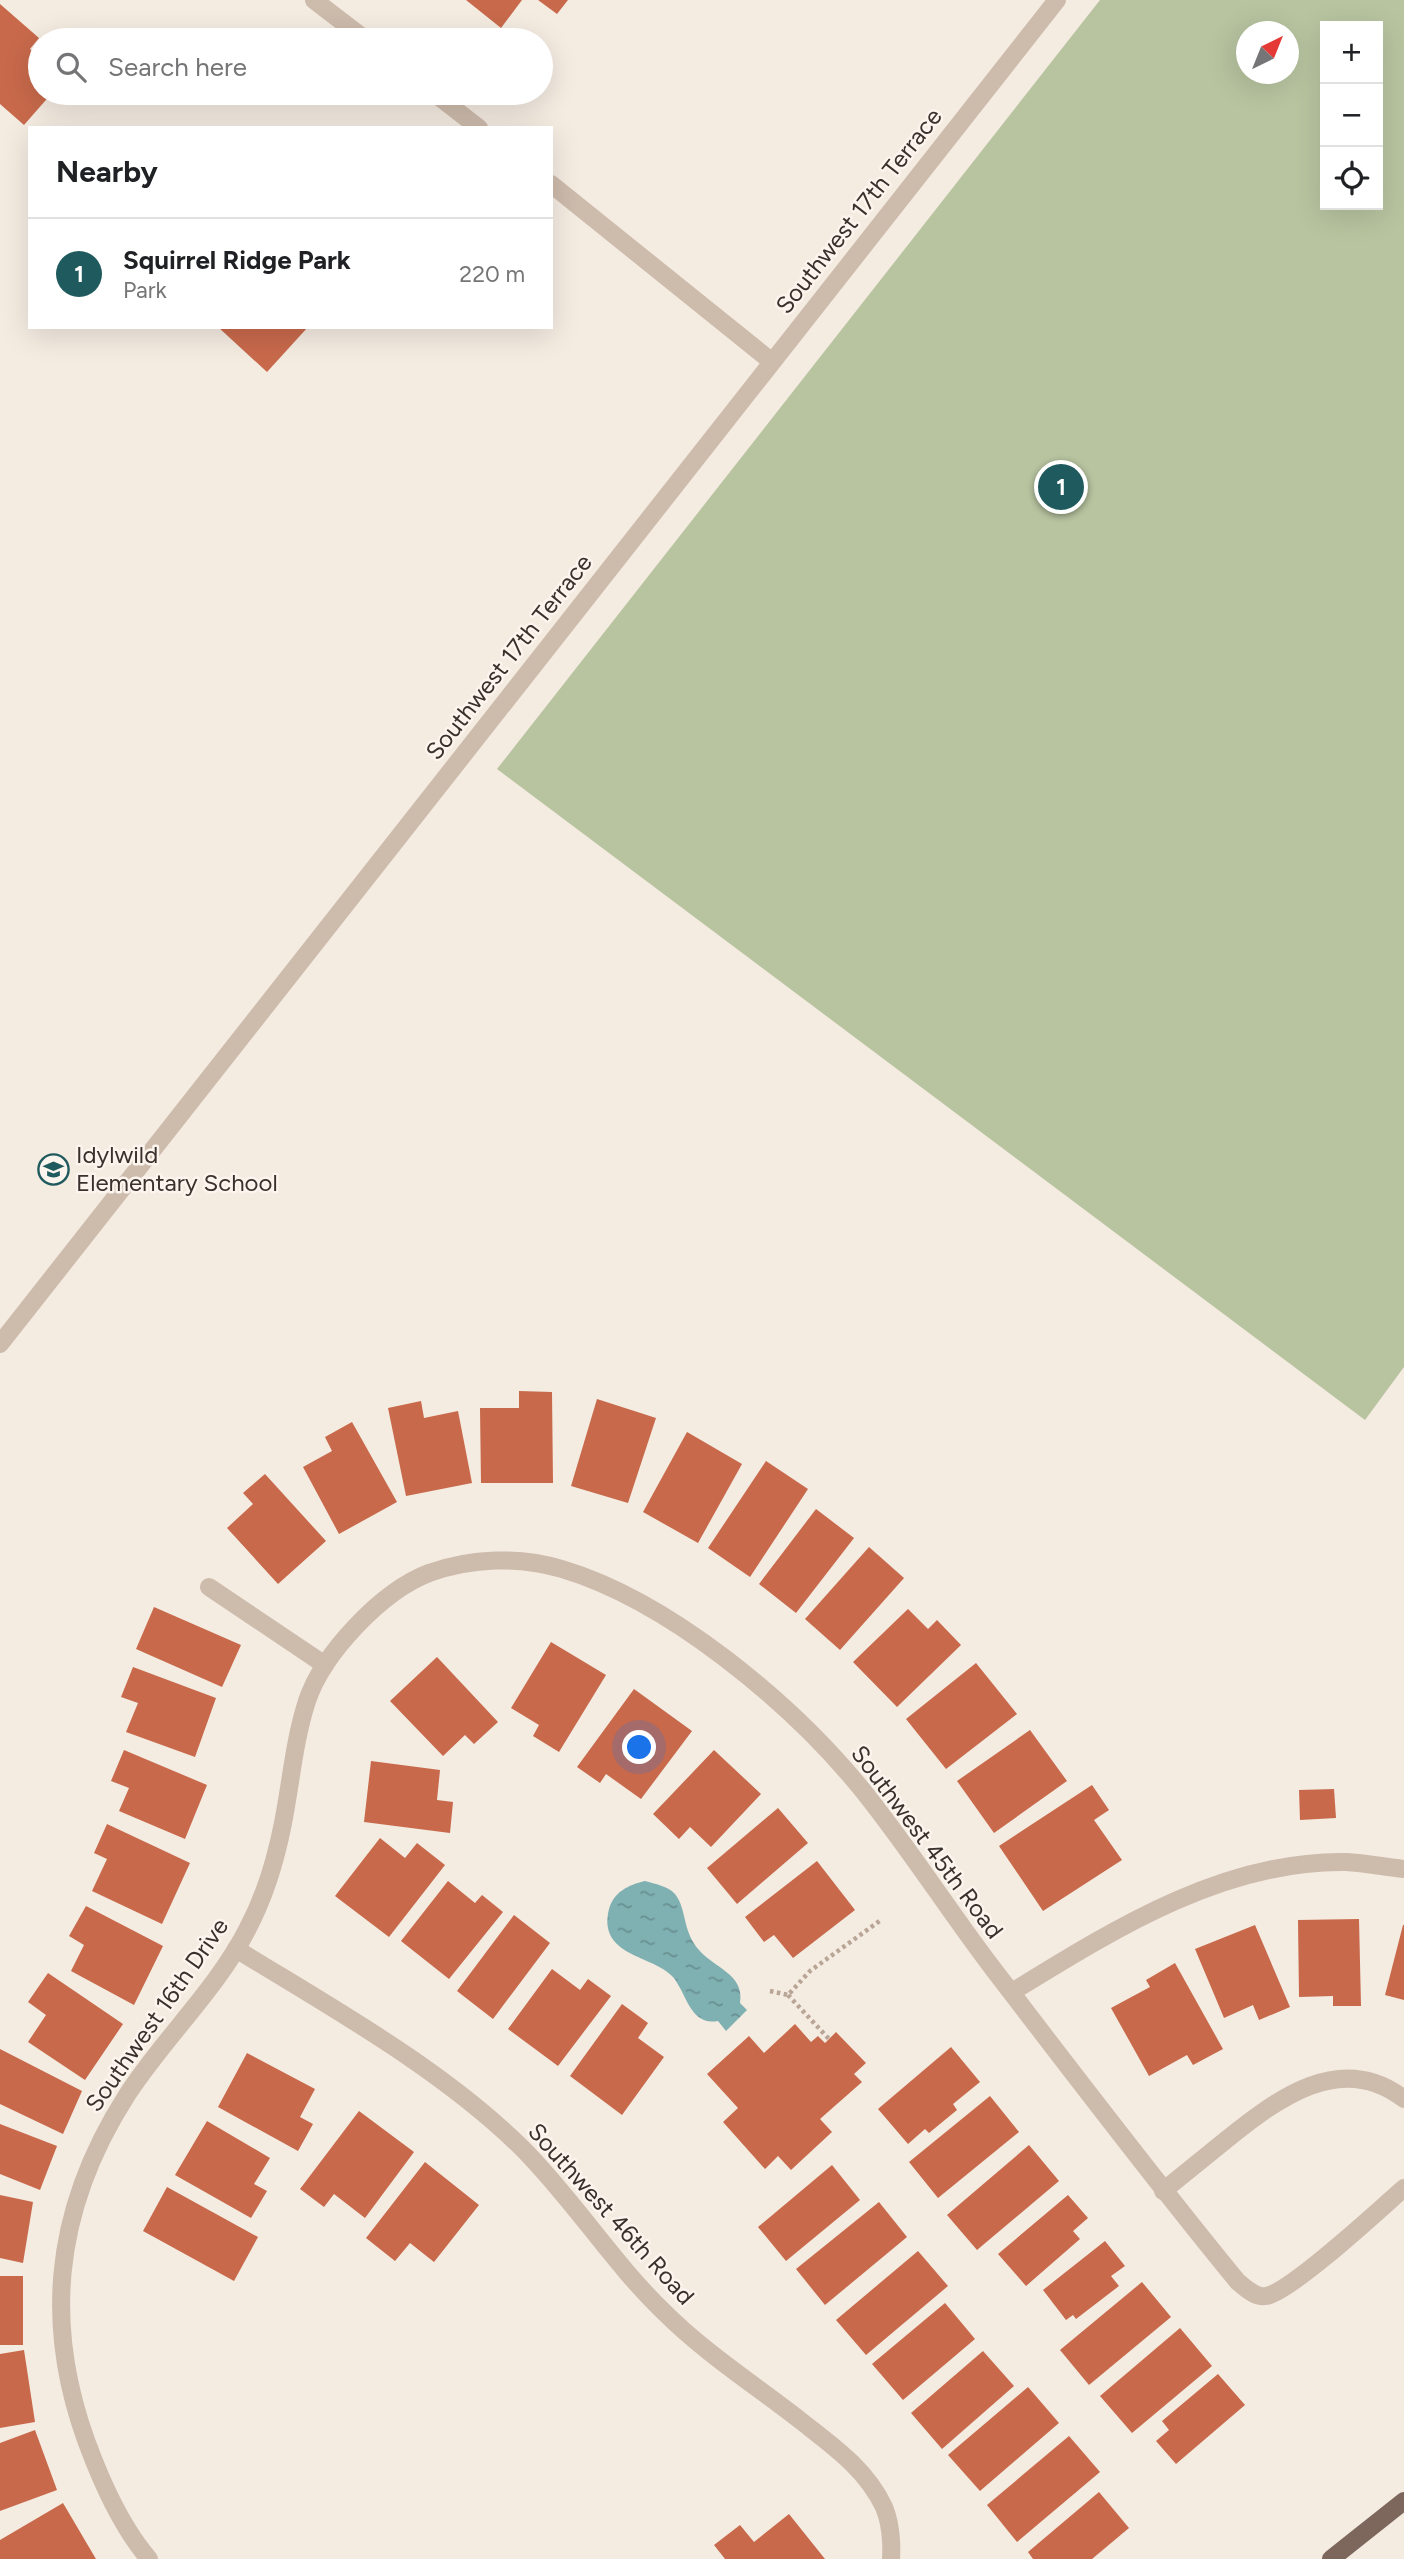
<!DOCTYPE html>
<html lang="en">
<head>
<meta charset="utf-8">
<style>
  body { margin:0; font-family:Figtree,sans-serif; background:#f2f2f2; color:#202124 }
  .controls { position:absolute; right:21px; top:21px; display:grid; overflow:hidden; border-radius:0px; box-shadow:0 7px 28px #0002 }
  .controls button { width:63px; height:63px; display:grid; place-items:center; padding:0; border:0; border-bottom:2px solid #e0e0e0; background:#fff; color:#202124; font:35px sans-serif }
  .compass { position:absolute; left:1236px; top:21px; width:63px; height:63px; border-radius:50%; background:#fff; box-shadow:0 7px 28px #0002; rotate:43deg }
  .you { position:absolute; left:640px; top:1748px; width:24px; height:24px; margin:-18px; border:5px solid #fff; border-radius:50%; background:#1a73e8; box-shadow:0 0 0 10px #1a73e833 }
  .badge { display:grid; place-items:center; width:46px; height:46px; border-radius:50%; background:#1f5a5e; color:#fff; font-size:23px; font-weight:700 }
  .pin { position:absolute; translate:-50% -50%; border:4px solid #fff; box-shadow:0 2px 7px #0006 }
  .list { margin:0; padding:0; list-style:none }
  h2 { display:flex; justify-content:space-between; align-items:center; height:91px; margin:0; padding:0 28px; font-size:30px }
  h2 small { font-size:23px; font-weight:400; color:#757577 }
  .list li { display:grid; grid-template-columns:46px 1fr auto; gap:21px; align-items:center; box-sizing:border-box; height:112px; padding:0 28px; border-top:2px solid #e0e0e0 }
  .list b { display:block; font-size:26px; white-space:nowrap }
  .list p { margin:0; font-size:23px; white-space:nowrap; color:#757577 }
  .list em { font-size:23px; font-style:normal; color:#757577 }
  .icon { flex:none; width:38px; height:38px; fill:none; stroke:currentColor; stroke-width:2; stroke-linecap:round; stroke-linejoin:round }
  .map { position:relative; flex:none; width:1404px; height:2559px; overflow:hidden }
  .search { position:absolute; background:#fff; box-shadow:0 7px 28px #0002; left:28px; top:28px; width:525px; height:77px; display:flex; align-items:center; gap:18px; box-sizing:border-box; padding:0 24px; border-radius:38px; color:#757577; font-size:26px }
  .panel { position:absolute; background:#fff; box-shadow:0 7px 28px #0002; left:28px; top:126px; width:525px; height:203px; border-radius:0px }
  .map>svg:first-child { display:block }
  .park { fill:#b8c4a0; fill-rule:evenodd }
  .water { fill:url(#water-ripples) }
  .building { fill:#c8694b }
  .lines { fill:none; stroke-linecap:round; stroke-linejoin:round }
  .path { stroke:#b9a596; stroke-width:4.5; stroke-dasharray:3.5 3.5; stroke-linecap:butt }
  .minor { stroke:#cdbbac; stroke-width:18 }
  .major { stroke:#7d675c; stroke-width:18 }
  .labels { text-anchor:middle; stroke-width:5; stroke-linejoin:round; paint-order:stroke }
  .street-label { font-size:24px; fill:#3b302b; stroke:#fbf5ee }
  .poi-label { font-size:24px; fill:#3b302b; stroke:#fbf5ee; text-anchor:start }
</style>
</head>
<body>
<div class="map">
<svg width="1404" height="2559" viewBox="0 0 1404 2559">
  <defs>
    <pattern id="water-ripples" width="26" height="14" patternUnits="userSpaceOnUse" patternTransform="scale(1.75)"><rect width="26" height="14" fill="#7fb0b2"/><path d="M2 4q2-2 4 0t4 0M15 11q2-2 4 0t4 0" fill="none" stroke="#699091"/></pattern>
  </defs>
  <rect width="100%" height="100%" fill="#f4ebe1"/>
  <path class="park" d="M1100 0H1404V1367L1365 1420 497 769ZM1325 26H1378V205H1325ZM1246 32H1288V74H1246Z"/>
  <path class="water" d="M645 1881C655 1884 668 1886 675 1894 687 1909 682 1931 699 1950 714 1968 745 1974 740 2003L747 2010 726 2031 718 2021C690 2026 687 1994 673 1977 654 1955 597 1957 609 1909 614 1892 628 1885 645 1881Z"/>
  <g class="building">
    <polygon points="466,0 522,0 501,28"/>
    <polygon points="538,0 568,0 557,14"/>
    <polygon points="0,4 39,38 30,49 40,59 40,93 52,93 24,125 0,104"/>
    <polygon points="218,327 308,327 267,372"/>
    <polygon points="519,1391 552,1392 553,1483 481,1483 480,1408 519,1408"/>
    <polygon points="597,1399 656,1418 628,1503 571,1486"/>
    <polygon points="421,1401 424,1418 458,1411 472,1483 406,1496 388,1408"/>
    <polygon points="352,1422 397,1502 339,1534 303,1467 332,1451 325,1437"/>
    <polygon points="687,1432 742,1464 698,1543 643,1512"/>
    <polygon points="766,1461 808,1489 750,1577 708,1548"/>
    <polygon points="265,1474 326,1541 278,1584 227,1528 253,1504 243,1493"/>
    <polygon points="816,1509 854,1538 796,1613 759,1584"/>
    <polygon points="869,1547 904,1578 840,1650 805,1619"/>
    <polygon points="154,1607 241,1645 222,1687 136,1649"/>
    <polygon points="908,1609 928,1629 937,1620 961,1645 897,1707 853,1662"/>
    <polygon points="551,1642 606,1675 559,1752 533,1736 539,1725 511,1708"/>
    <polygon points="437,1657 498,1722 474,1744 465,1735 443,1756 390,1701"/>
    <polygon points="976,1663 1017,1714 946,1769 906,1719"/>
    <polygon points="133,1667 216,1698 195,1757 126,1732 138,1703 121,1697"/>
    <polygon points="634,1689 692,1731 641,1799 606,1774 600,1783 577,1767"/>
    <polygon points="1030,1730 1067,1781 994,1833 957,1781"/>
    <polygon points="124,1750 207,1785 185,1839 119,1811 129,1788 111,1781"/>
    <polygon points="714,1750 761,1794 711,1847 690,1827 679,1839 653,1814"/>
    <polygon points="371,1761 440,1770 437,1800 453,1802 450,1833 364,1822"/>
    <polygon points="1092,1785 1109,1810 1094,1820 1122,1860 1043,1911 999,1846"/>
    <polygon points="1334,1789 1336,1818 1300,1820 1299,1790"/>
    <polygon points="778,1808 808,1843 737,1904 707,1868"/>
    <polygon points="107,1824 190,1863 162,1924 92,1891 107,1859 94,1853"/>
    <polygon points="380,1838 405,1858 417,1843 445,1865 389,1937 335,1896"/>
    <polygon points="817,1861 855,1910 793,1958 774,1935 764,1942 745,1917"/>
    <polygon points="448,1881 475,1903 482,1895 503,1912 449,1979 401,1941"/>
    <polygon points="86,1906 163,1946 134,2005 71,1971 84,1945 69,1936"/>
    <polygon points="514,1915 550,1943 493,2019 457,1991"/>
    <polygon points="1359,1919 1361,2006 1333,2006 1333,1996 1299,1997 1298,1920"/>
    <polygon points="1255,1925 1290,2007 1259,2020 1253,2005 1224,2018 1195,1949"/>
    <polygon points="1403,1925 1404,1925 1404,2000 1385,1995"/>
    <polygon points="1175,1963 1223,2049 1193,2065 1187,2055 1149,2076 1111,2008 1150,1987 1146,1980"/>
    <polygon points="552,1969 580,1990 588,1979 611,1996 558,2066 508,2029"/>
    <polygon points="48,1973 123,2024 85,2080 28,2042 46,2015 28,2002"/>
    <polygon points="622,2004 648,2023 638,2038 664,2057 622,2115 570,2076"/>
    <polygon points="795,2024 811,2042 818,2036 825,2043 836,2032 866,2063 854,2074 862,2082 820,2119 832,2132 791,2170 778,2156 765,2169 723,2122 738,2108 707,2074 749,2036 764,2053"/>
    <polygon points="951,2047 980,2082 953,2104 957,2110 929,2133 925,2129 908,2144 878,2109"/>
    <polygon points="0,2049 82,2091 63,2134 0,2104"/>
    <polygon points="247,2053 315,2089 300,2117 313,2124 298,2151 218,2107"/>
    <polygon points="990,2096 1019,2132 938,2198 909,2162"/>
    <polygon points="359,2111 414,2152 365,2218 334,2194 324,2207 300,2189"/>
    <polygon points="207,2121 270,2158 254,2184 267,2191 251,2218 175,2175"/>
    <polygon points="0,2124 57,2146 40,2190 0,2174"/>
    <polygon points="1029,2145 1059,2181 977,2250 947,2215"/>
    <polygon points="425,2162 479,2205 434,2262 410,2243 395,2261 366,2238"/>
    <polygon points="832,2165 860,2200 786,2261 758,2227"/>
    <polygon points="167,2187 258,2237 234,2281 143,2231"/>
    <polygon points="0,2195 33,2202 23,2263 0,2258"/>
    <polygon points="1068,2195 1088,2218 1073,2231 1080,2239 1026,2286 998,2254"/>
    <polygon points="879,2202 907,2237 825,2305 796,2269"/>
    <polygon points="1105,2241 1125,2266 1111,2276 1119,2286 1076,2319 1073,2315 1066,2320 1043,2290"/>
    <polygon points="918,2251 948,2286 866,2355 836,2320"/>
    <rect x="0" y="2276" width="23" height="69"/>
    <polygon points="1142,2282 1171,2317 1089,2385 1060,2350"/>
    <polygon points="945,2303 975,2339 903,2400 872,2364"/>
    <polygon points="1180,2328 1212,2366 1132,2433 1100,2396"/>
    <polygon points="24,2350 35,2422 0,2428 0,2354"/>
    <polygon points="983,2351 1014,2386 942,2449 911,2413"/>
    <polygon points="1218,2374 1245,2405 1176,2464 1156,2441 1169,2430 1162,2421"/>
    <polygon points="1028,2387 1059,2423 980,2491 948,2455"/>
    <polygon points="35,2430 57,2490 0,2511 0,2443"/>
    <polygon points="1069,2436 1100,2472 1017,2542 987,2505"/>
    <polygon points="1099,2492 1129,2528 1092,2559 1033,2559 1028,2552"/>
    <polygon points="63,2503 96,2559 0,2559 0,2540"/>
    <polygon points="789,2514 825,2559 725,2559 714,2545 740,2525 754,2542"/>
  </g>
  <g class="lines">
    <g class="path">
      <polyline points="770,1991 788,1995 810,1971 881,1920"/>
      <polyline points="788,1995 829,2039"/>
    </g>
    <g class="minor">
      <polyline points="314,0 366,40"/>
      <polyline points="434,93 479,128"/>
      <polyline points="551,184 771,361"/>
      <polyline points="0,1344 1057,0"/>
      <polyline points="209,1587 325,1665"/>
      <path d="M236 1949C332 2008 442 2069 522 2148 573 2199 612 2262 664 2312 705 2353 755 2385 801 2421 833 2446 866 2469 884 2507 891 2524 892 2541 891 2559"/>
      <path d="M1012 1992C1113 1930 1223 1860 1346 1862 1365 1863 1385 1867 1404 1869"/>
      <path d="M1163 2191C1184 2174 1205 2157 1226 2140 1277 2099 1341 2050 1404 2099"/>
      <path d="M149 2559C125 2531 108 2496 94 2461 41 2332 52 2212 127 2095 164 2038 216 1990 247 1930 264 1898 276 1859 283 1823 291 1783 294 1741 307 1701 323 1653 382 1591 429 1573 471 1558 519 1556 562 1569 669 1601 790 1702 860 1787 908 1846 948 1910 994 1970 1074 2074 1154 2180 1238 2282 1246 2288 1255 2298 1266 2296 1291 2292 1380 2209 1404 2188"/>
    </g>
    <polyline class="major" points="1331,2559 1404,2501"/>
  </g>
  <defs>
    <symbol id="school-ring" viewBox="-11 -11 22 22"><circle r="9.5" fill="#fbf5ee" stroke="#1f5a5e" stroke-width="1.5"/><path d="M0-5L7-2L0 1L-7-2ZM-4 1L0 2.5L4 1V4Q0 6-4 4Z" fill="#1f5a5e"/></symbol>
  </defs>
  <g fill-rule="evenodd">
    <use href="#school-ring" x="36" y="1152" width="35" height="35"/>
  </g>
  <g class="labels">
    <g class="street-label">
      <text transform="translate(859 211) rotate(-52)" y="8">Southwest 17th Terrace</text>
      <text transform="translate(509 657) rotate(-52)" y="8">Southwest 17th Terrace</text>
      <text transform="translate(927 1842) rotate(53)" y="8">Southwest 45th Road</text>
      <text transform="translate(157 2015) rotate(-55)" y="8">Southwest 16th Drive</text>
      <text transform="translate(611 2214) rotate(48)" y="8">Southwest 46th Road</text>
    </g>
    <g class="poi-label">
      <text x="76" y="1163">Idylwild<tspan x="76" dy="28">Elementary School</tspan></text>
    </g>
  </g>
</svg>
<div class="controls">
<button>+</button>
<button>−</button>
<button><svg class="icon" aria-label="locate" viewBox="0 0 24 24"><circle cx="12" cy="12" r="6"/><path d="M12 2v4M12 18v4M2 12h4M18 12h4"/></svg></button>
</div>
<svg class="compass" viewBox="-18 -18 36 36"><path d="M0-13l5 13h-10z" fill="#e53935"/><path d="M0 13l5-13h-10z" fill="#757577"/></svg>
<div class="you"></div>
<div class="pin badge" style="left:1061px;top:487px">1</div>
<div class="search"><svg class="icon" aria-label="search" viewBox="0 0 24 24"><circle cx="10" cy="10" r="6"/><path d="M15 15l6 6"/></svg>Search here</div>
<section class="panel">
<h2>Nearby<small></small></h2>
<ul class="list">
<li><span class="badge">1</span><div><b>Squirrel Ridge Park</b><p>Park</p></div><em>220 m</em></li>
</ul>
</section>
</div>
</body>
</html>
